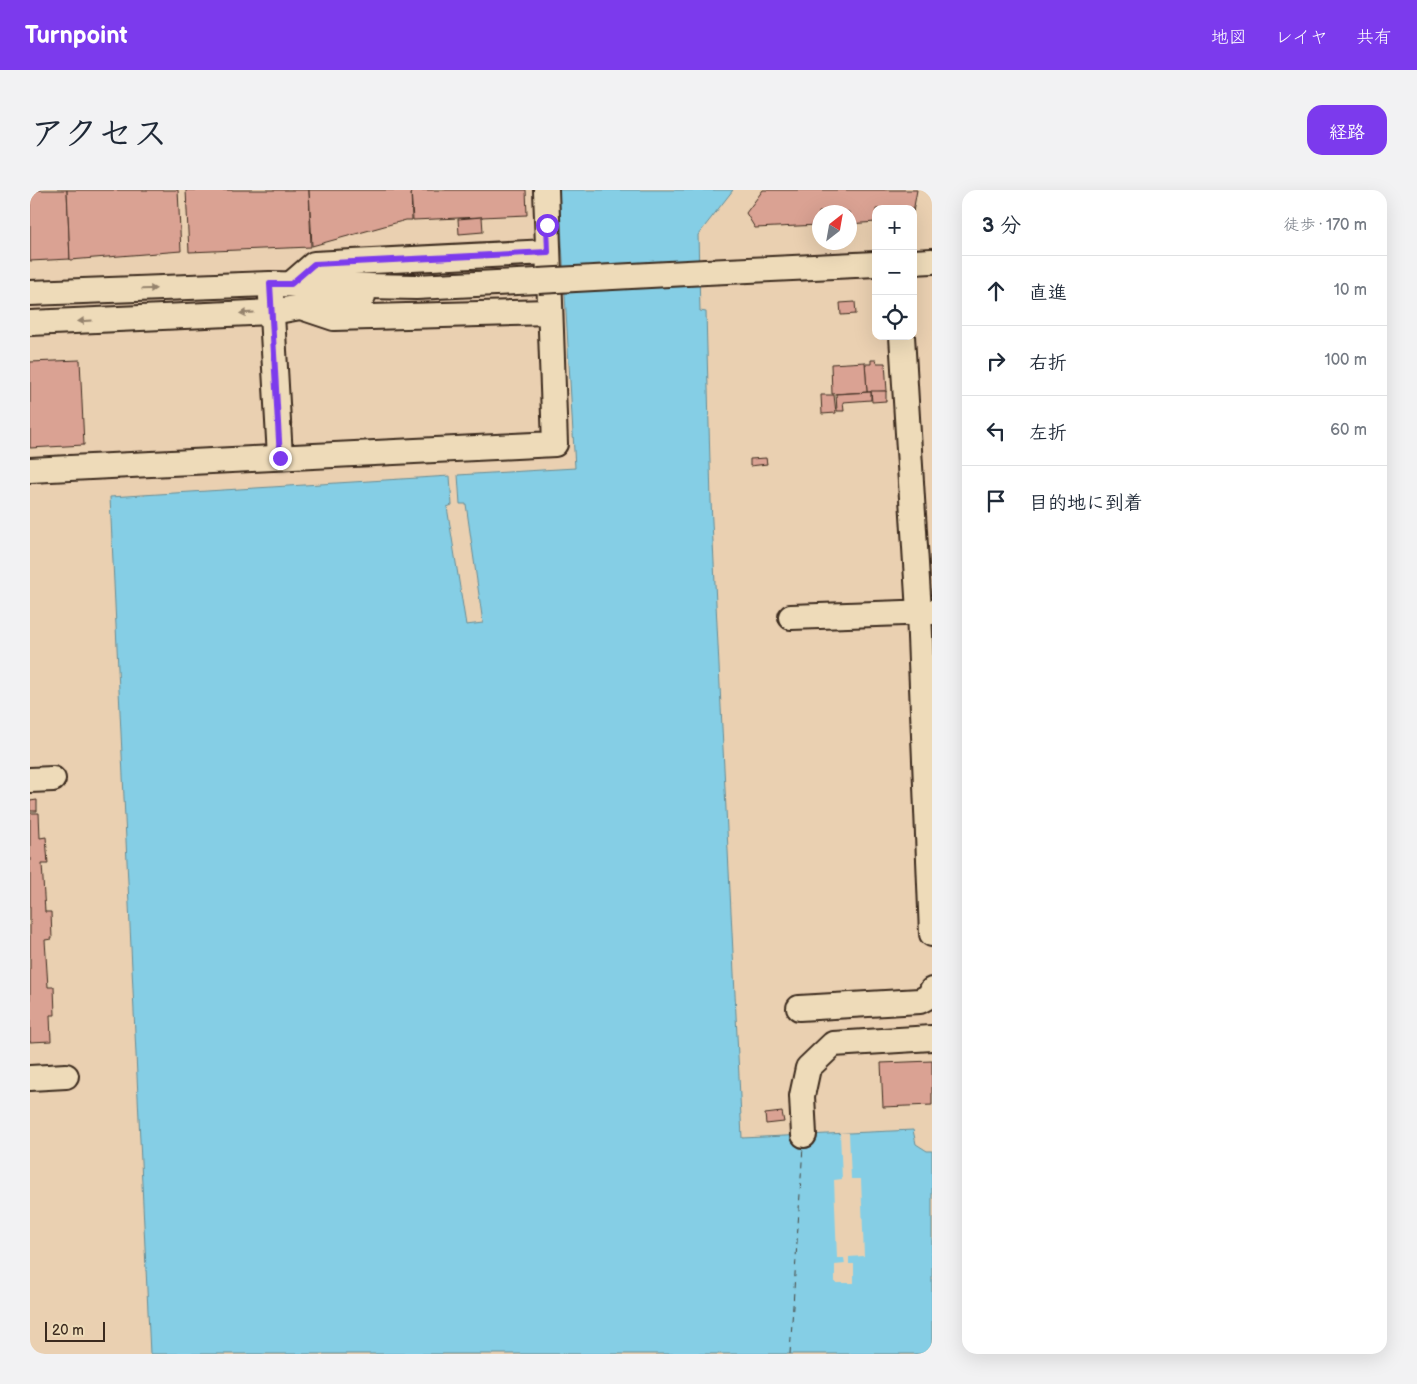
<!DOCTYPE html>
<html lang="ja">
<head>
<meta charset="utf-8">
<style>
  body { margin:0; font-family:"Balsamiq Sans","Klee One",sans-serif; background:#f2f2f3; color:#1f2937 }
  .controls { position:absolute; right:15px; top:15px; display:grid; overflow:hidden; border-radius:10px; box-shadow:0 5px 20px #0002 }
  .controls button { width:45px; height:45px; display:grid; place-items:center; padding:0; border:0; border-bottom:1px solid #e0e1e3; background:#fff; color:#1f2937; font:25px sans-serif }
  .compass { position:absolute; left:782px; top:15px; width:45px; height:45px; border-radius:50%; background:#fff; box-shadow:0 5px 20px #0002; rotate:31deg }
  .scale { position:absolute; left:15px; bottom:12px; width:60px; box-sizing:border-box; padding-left:5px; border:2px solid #3b2a1e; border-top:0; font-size:14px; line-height:18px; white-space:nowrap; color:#3b2a1e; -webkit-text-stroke:4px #eedbb9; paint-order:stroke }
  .stop { position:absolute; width:15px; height:15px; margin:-11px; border:4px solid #7c3aed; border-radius:50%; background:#fff }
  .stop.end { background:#7c3aed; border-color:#fff; box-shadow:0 1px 5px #0008 }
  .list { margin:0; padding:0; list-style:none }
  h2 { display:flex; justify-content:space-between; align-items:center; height:65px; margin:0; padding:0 20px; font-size:21px }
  h2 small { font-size:16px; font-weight:400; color:#747a83 }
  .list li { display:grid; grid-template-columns:32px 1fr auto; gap:15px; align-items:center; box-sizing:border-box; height:70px; padding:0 20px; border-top:1px solid #e0e1e3 }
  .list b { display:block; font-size:19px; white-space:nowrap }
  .list em { font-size:16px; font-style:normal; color:#747a83 }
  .icon { flex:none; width:28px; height:28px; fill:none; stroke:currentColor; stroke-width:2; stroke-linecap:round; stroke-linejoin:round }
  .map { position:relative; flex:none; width:902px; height:1164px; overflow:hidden; border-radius:15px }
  header { display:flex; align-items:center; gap:30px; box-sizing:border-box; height:70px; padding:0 25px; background:#7c3aed; color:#fff }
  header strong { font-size:24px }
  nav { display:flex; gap:28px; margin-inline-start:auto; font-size:18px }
  .intro { display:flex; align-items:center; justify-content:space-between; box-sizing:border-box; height:120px; padding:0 30px }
  h1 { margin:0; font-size:35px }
  .button { padding:12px 22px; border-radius:15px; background:#7c3aed; color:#fff; font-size:18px; font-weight:700 }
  main { display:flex; gap:30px; padding:0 30px }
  aside { flex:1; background:#fff; border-radius:15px; box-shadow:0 5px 20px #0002 }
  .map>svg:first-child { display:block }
  .water { fill:#85cee5; stroke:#678c95 }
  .pier { fill:#ead0b1 }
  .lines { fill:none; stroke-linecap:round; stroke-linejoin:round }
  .ferry { stroke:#46433c; stroke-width:1; stroke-dasharray:6 5; stroke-linecap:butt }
  .building { fill:#daa293; stroke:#3b2a1e }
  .minor-casing { stroke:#3b2a1e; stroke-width:28 }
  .minor { stroke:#eedbb9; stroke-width:24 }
  .minor-bridge-casing { stroke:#3b2a1e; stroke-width:28; stroke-linecap:butt }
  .minor-bridge { stroke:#eedbb9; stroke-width:24 }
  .oneway { fill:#94826c }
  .route { stroke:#7c3aed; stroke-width:6 }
</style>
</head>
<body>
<header>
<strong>Turnpoint</strong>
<nav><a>地図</a><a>レイヤ</a><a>共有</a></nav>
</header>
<div class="intro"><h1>アクセス</h1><a class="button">経路</a></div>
<main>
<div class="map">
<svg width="902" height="1164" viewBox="0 0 902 1164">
  <rect width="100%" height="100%" fill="#ead0b1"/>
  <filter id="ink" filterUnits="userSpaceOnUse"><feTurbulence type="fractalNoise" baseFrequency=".02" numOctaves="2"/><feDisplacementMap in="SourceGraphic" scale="10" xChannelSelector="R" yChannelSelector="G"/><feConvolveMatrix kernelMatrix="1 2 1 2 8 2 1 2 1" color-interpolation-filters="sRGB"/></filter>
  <g filter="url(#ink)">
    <polygon class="water" points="529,0 703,0 668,45 670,121 676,122 681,311 712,948 883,940 886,954 897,961 902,961 902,1164 120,1164 80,307 420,286 422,315 417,317 436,435 453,433 436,314 430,314 428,285 545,278"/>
    <polygon class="pier" points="810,943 819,943 821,989 831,989 834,1066 819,1067 819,1074 824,1074 824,1093 805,1093 805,1075 815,1074 814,1068 807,1068 804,990 812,989"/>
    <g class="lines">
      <polyline class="ferry" points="760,1164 773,956"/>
    </g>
    <g class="building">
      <polygon points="0,0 37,0 40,69 0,71"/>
      <polygon points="37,0 148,0 151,61 40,70"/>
      <polygon points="156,0 279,0 281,57 159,62"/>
      <polygon points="279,0 381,0 382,30 376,30 282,56"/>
      <polygon points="381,0 496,0 497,25 383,30"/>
      <polygon points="733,0 887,0 883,22 883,19 846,19 846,32 819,34 819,22 789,22 789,35 725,38 716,23"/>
      <polygon points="452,27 453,42 429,44 428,29"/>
      <polygon points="825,112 826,124 811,125 810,113"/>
      <polygon points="50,170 54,255 0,258 0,172"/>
      <polygon points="841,170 846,170 847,173 855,173 857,201 837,202 835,174 841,174"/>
      <polygon points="835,172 837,202 802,204 801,174"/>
      <polygon points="841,201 856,201 856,211 842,212"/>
      <polygon points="841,202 841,210 813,212 814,221 807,221 806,204"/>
      <polygon points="791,205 804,205 806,223 792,224"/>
      <polygon points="736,268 737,274 720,276 720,269"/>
      <polygon points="7,610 7,621 0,621 0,611"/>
      <polygon points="0,623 9,623 10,648 16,647 18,674 12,674 15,722 21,722 22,749 15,750 18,797 24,797 25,825 20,825 21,851 0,852"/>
      <polygon points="902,871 902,915 853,917 851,873"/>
      <polygon points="752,922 754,932 736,934 735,924"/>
    </g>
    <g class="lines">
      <defs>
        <g id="minor">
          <polyline points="883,72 902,71"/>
          <polyline points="676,82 846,74"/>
          <polyline points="261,94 284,74 518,62"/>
          <polyline points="0,103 240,94 386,97 508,91"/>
          <polyline points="241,107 250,267"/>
          <polyline points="274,118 304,128 520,122"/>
          <polyline points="0,133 242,122 333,106"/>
          <polyline points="872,146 889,422 902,744"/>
          <polyline points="0,280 525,254 516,0"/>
          <polyline points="761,427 902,422"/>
          <polyline points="0,590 23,589"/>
          <polyline points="769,818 890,811 901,805 902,800"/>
          <polyline points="0,888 36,886"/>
          <polyline points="774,945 772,906 778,878 803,854 902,848"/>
        </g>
      </defs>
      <use href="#minor" class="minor-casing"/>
      <use href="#minor" class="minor"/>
      <defs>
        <polyline id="minor-bridge" points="508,91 676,82"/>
      </defs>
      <use href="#minor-bridge" class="minor-bridge-casing"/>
      <use href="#minor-bridge" class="minor-bridge"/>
    </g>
    <defs><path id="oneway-solid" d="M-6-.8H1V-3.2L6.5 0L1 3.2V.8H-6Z" transform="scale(1.25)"/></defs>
    <g class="oneway">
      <use href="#oneway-solid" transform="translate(119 99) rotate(-2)"/>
      <use href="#oneway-solid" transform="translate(217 123) rotate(177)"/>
      <use href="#oneway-solid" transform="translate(55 131) rotate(177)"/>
    </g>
  </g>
  <g class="lines" filter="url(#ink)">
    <polyline class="route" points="250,268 240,94 261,94 284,74 518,62 517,35"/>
  </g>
</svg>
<div class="controls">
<button>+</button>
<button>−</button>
<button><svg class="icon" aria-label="locate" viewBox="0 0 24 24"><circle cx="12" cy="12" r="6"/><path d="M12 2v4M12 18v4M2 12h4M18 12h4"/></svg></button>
</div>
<svg class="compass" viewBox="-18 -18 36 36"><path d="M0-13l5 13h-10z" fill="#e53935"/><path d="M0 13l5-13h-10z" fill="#747a83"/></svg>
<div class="scale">20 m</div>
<div class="stop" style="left:517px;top:35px"></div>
<div class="stop end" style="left:250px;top:268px"></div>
</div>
<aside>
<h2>3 分<small>徒歩 · 170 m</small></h2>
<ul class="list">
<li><svg class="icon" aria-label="ahead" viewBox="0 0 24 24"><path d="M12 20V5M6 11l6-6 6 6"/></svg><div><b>直進</b></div><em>10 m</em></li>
<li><svg class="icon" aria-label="right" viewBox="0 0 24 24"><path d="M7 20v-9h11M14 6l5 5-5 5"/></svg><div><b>右折</b></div><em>100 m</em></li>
<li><svg class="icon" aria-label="left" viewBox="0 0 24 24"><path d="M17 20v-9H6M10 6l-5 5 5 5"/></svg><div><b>左折</b></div><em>60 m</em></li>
<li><svg class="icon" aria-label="arrive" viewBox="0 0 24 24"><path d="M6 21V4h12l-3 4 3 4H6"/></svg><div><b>目的地に到着</b></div></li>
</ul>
</aside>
</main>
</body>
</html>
